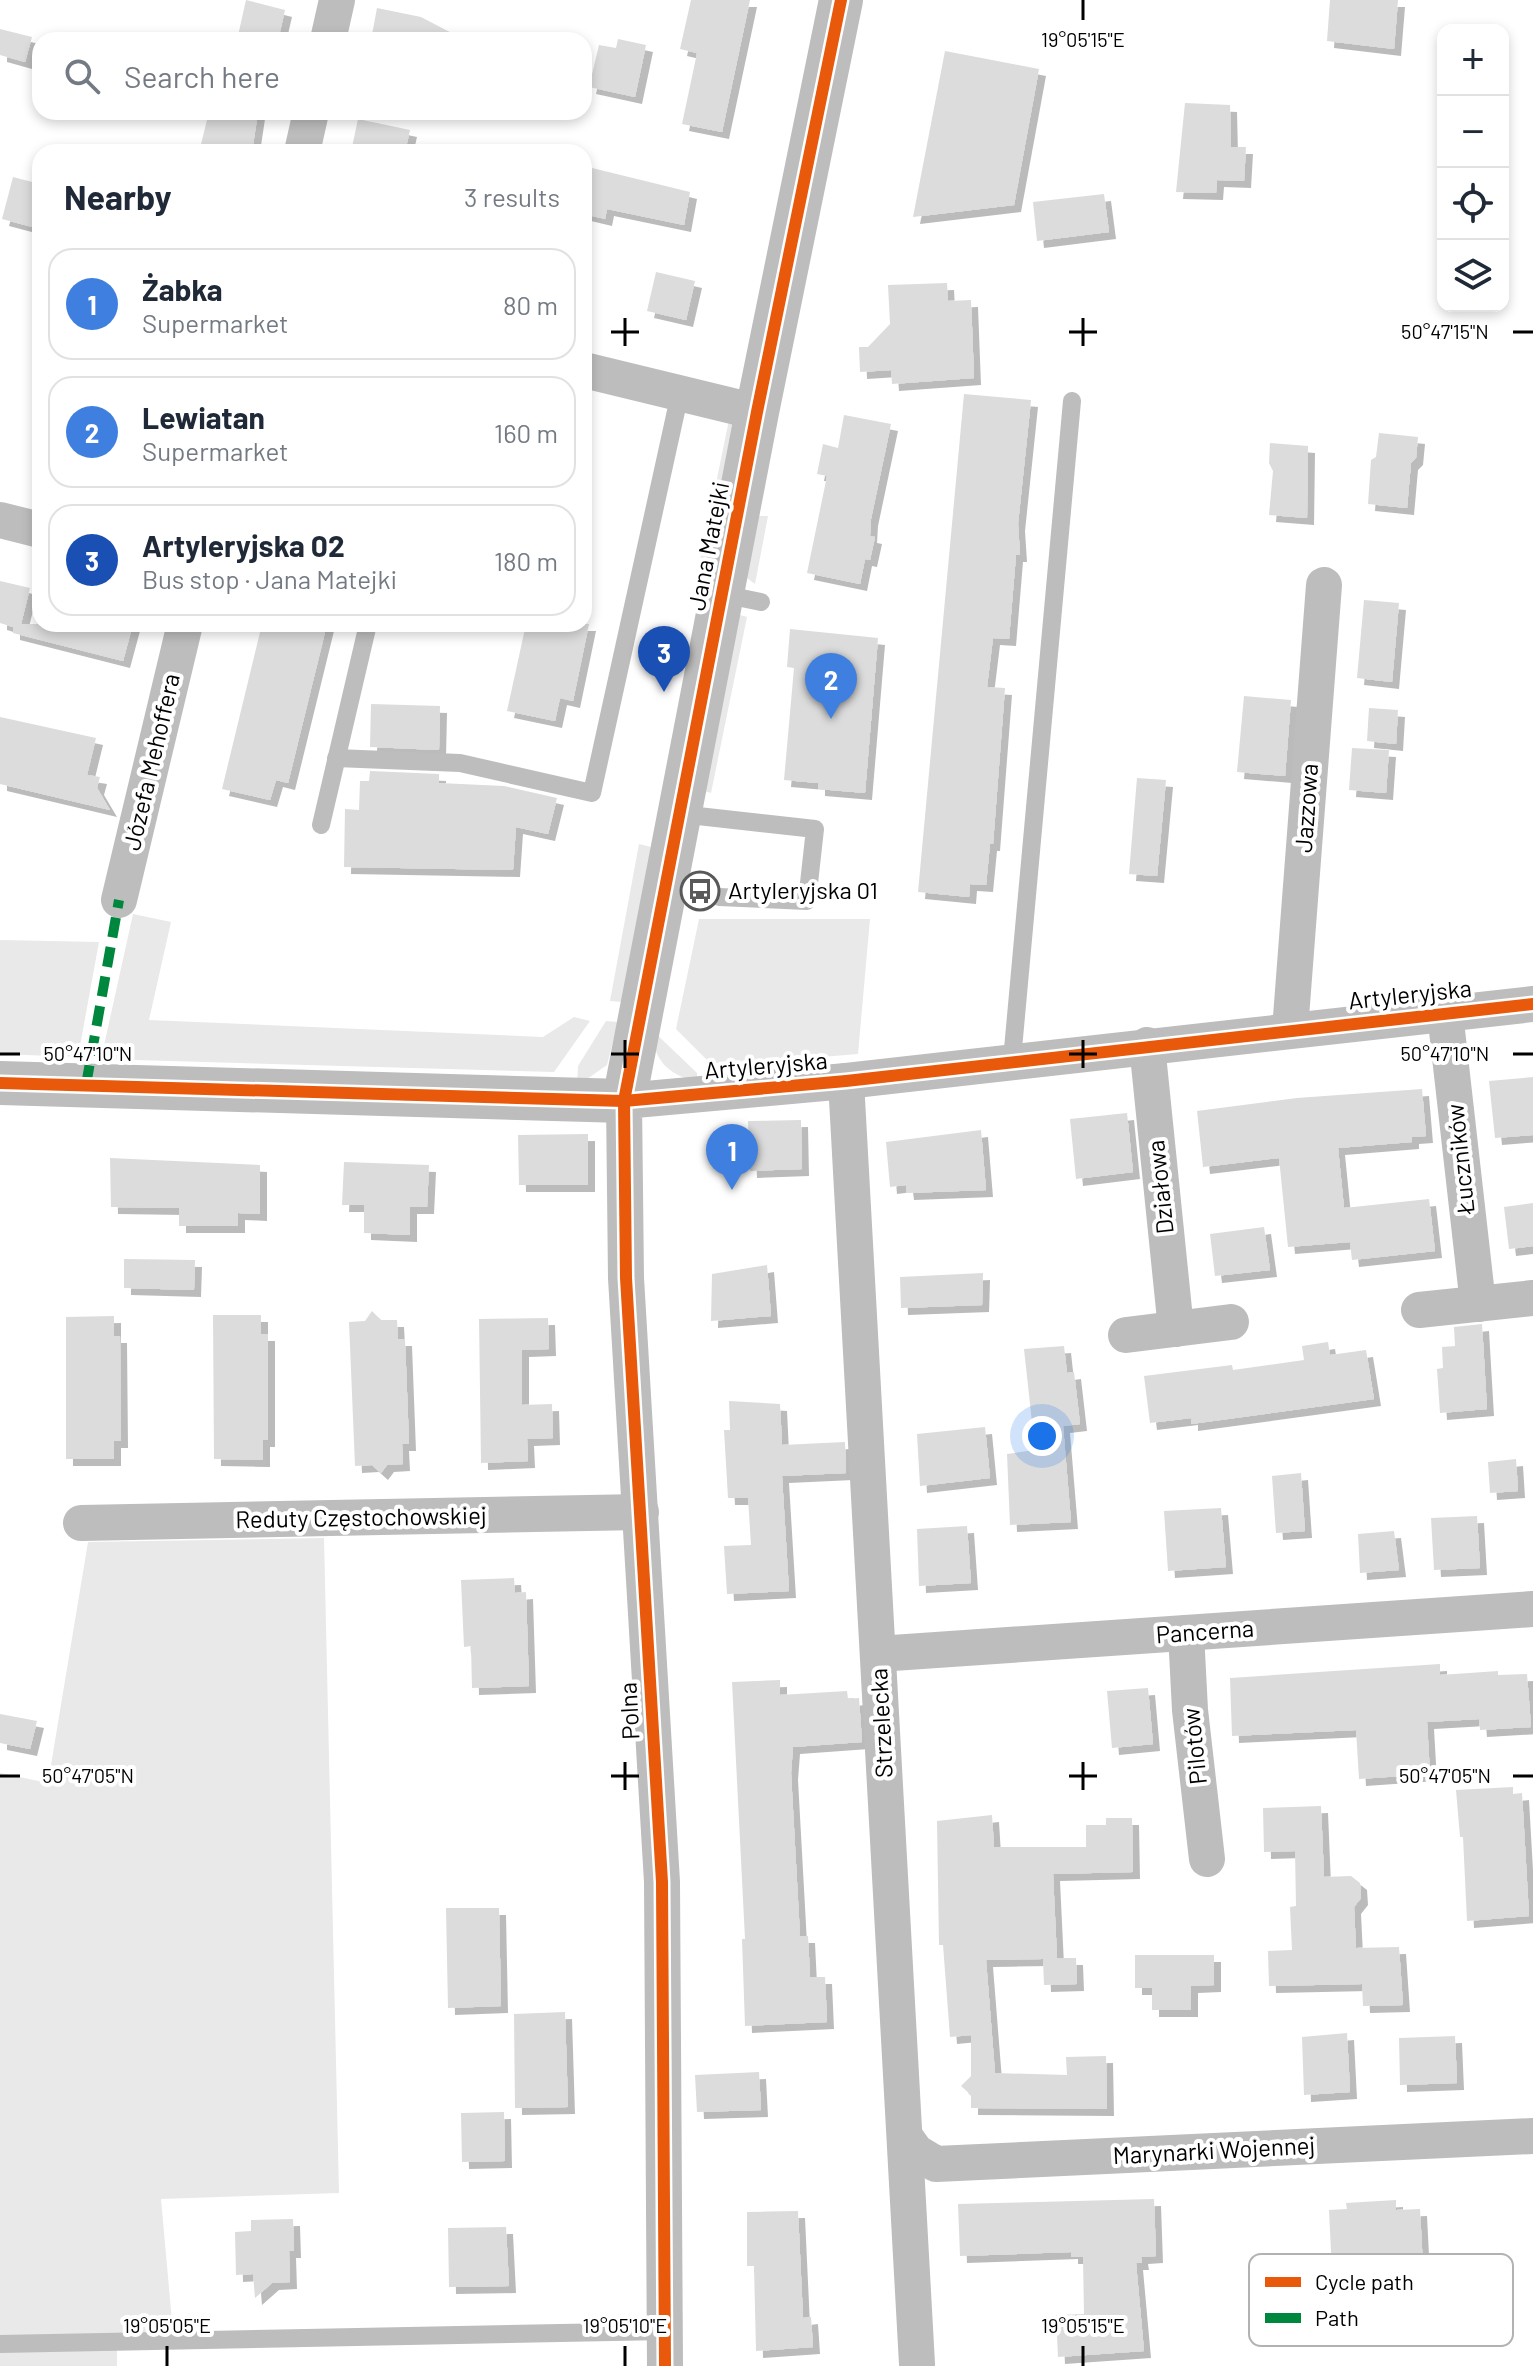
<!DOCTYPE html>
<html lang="en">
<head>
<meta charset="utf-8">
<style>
  body { margin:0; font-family:Barlow,sans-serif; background:#f2f2f3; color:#1f2937 }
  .controls { position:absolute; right:24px; top:24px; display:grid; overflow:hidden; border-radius:16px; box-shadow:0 4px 12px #0003 }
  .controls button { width:72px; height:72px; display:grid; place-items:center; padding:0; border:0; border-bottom:2px solid #e0e1e3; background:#fff; color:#1f2937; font:40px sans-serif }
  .you { position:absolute; left:1042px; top:1436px; width:28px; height:28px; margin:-20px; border:6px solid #fff; border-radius:50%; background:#1a73e8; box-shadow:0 0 0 12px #1a73e833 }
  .badge { display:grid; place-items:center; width:52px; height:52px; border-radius:50%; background:#ea580c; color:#fff; font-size:26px; font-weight:700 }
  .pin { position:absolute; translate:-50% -66px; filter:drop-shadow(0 2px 4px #0008) }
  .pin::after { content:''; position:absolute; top:42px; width:28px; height:24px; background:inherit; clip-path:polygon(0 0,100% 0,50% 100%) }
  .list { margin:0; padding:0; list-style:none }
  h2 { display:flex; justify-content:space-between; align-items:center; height:104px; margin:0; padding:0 32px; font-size:34px }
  h2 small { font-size:26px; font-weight:400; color:#747a83 }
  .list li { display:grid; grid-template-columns:52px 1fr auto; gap:24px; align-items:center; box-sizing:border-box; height:112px; margin:0 16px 16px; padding:0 16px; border:2px solid #e0e1e3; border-radius:24px }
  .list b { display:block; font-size:30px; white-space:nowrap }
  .list p { margin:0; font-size:26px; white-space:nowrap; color:#747a83 }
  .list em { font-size:26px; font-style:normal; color:#747a83 }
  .icon { flex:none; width:44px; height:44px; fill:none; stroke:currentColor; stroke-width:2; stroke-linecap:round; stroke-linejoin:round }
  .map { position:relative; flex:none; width:1533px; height:2366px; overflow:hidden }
  .search { position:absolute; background:#fff; box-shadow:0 4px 12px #0003; left:32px; top:32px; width:560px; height:88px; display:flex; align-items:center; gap:20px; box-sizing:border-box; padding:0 28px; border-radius:24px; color:#747a83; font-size:30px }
  .panel { position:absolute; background:#fff; box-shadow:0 4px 12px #0003; left:32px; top:144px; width:560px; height:488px; border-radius:24px }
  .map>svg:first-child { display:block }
  .green { fill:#e9e9e9 }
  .building { fill:#dcdcdc; filter:url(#shadow) }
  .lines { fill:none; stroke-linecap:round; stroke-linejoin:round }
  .service { stroke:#bdbdbd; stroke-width:18 }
  .minor { stroke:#bdbdbd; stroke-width:36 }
  .tertiary { stroke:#bdbdbd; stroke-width:44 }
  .quiet { stroke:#00873e; stroke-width:10; stroke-dasharray:20 10; stroke-linecap:butt }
  .cycleway-casing { stroke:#fff; stroke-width:17 }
  .cycleway { stroke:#e8590c; stroke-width:12 }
  .ticks { fill:none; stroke:#000; stroke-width:3 }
  .labels { text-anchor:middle; stroke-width:8; stroke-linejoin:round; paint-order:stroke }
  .street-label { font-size:24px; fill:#000; stroke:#fff }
  .poi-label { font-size:24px; fill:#000; stroke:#fff; text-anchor:start }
  .key { fill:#fff; stroke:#b2b2b2; stroke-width:2 }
  .key-label { font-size:22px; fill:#000 }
  .ticks-label { font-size:20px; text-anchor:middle; fill:#000; stroke:#fff; stroke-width:8; stroke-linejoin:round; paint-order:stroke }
</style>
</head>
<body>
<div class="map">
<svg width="1533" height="2366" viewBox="0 0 1533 2366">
  <defs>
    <filter id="shadow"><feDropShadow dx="7" dy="7" stdDeviation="0" flood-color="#0004"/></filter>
  </defs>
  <rect width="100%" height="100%" fill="#fff"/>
  <g class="green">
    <polygon points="729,420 735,424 710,562 699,566"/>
    <polygon points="757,516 768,516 755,584 747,578"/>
    <polygon points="737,614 747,617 711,793 701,790"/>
    <polygon points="639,844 651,847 622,1002 610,1001"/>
    <polygon points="133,914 171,922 149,1020 543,1037 574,1017 590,1021 554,1072 101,1059"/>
    <polygon points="699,919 870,919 858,1054 713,1066 676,1029"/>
    <polygon points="0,940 99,942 78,1057 0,1054"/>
    <polygon points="606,1021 618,1022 607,1065 577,1086 578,1066"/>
    <path d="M651 1029 697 1073V1081C667 1075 654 1060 651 1029Z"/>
    <polygon points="324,1538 339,2193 161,2199 172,2321 117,2345 117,2366 0,2366 0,1773 48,1783 88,1542"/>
  </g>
  <g class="building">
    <polygon points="246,0 285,10 278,40 237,40"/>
    <polygon points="691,0 750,0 722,132 682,124 697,53 680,49"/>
    <polygon points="1330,0 1398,0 1394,49 1327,41"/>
    <polygon points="377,8 421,17 465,40 371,40"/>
    <polygon points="0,29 32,37 25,62 0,55"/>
    <polygon points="618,39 646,45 635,97 589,87 599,45 616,48"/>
    <polygon points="945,51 1039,69 1014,205 913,217"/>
    <polygon points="1185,103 1230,105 1231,147 1246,147 1244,181 1217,180 1216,193 1176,192"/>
    <polygon points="209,112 258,112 252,152 199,152"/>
    <polygon points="358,119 410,130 405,152 351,152"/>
    <polygon points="584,166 690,192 684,225 607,209 605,219 584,214"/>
    <polygon points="13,177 40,184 40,229 2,219"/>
    <polygon points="1104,194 1109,232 1037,241 1033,202"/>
    <polygon points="656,272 695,281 686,320 647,311"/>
    <polygon points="947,283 948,301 971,300 974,378 892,384 891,370 860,372 859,347 868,347 890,324 888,285"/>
    <polygon points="964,394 1031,400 1018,524 1020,555 1016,555 1009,639 993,638 987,687 1005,688 993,844 990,844 986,885 970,884 969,897 918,892"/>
    <polygon points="844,415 891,424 871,519 870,536 875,537 870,560 865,559 860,584 807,573 827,476 817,474 823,444 838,448"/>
    <polygon points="1379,433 1418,437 1416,458 1411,463 1407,508 1368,504 1371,460 1376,457"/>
    <polygon points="1270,443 1308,446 1307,518 1269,515 1273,471 1269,463"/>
    <polygon points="0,581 30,588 21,624 133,624 123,661 13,633 13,627 0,623"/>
    <polygon points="1364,600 1399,603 1392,682 1357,678"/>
    <polygon points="262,624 327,624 288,783 276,780 270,800 222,789"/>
    <polygon points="526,624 589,624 573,701 560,698 555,721 507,711"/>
    <polygon points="790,629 878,638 865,793 818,789 818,783 784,780 794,668 787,667"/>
    <polygon points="1244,696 1291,700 1285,776 1237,772"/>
    <polygon points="371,704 440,706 439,750 370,747"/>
    <polygon points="1369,708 1398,710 1396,744 1367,741"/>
    <polygon points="0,717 96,738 87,775 100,777 97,788 110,810 0,784"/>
    <polygon points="1352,748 1389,750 1386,793 1349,790"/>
    <polygon points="370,771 439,774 439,783 504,786 557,798 548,834 516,827 513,870 344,867 345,809 359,810 360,781 369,781"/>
    <polygon points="1137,778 1166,780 1157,876 1129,874"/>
    <polygon points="1533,1077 1533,1135 1495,1138 1489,1081"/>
    <polygon points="1422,1089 1426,1136 1412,1137 1412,1142 1338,1148 1344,1208 1429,1199 1435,1251 1352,1260 1350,1242 1288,1247 1279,1158 1203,1167 1197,1111 1297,1098"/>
    <polygon points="1127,1113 1133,1172 1076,1179 1070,1119"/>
    <polygon points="801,1120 802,1169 750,1171 748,1121"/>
    <polygon points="981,1130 986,1190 907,1193 906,1185 890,1187 886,1142"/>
    <polygon points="588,1134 588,1185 519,1185 518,1135"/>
    <polygon points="110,1158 260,1165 260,1214 238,1213 238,1226 179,1226 179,1208 111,1207"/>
    <polygon points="344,1162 429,1165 427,1207 410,1207 410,1235 364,1233 364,1205 342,1205"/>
    <polygon points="1533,1203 1533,1246 1509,1249 1504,1207"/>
    <polygon points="1264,1227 1270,1270 1215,1276 1210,1234"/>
    <polygon points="124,1259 195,1260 194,1290 124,1288"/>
    <polygon points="767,1265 771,1316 711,1321 712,1274"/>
    <polygon points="983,1273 982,1305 901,1308 900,1277"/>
    <polygon points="372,1311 381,1320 397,1320 398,1339 405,1339 409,1444 402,1444 403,1464 387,1465 381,1473 372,1465 355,1466 349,1322 365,1321"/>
    <polygon points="213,1315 261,1315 261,1334 268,1334 268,1440 263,1440 263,1460 214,1459"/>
    <polygon points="114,1316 114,1336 120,1336 121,1441 114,1441 114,1459 66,1459 66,1317"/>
    <polygon points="548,1318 549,1349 522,1350 522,1405 552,1404 553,1438 527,1439 528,1461 481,1463 479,1319"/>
    <polygon points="1482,1324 1487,1409 1440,1413 1437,1369 1443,1368 1442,1347 1455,1346 1454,1327"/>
    <polygon points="1328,1342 1330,1355 1366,1350 1374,1399 1191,1424 1191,1418 1150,1423 1144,1376 1232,1365 1233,1370 1304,1360 1302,1346"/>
    <polygon points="1064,1346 1067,1373 1074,1372 1080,1424 1063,1426 1071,1522 1010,1525 1007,1454 1035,1450 1024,1349"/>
    <polygon points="729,1401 780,1404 782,1445 845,1442 846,1473 782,1476 789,1591 727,1594 724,1546 751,1545 748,1498 728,1498 724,1430 730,1430"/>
    <polygon points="985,1427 990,1478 920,1486 917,1434"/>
    <polygon points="1516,1459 1518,1491 1490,1493 1488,1462"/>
    <polygon points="1301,1473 1305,1531 1276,1533 1272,1476"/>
    <polygon points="1221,1508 1226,1567 1168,1571 1164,1511"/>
    <polygon points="1477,1516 1480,1568 1434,1570 1431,1518"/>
    <polygon points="967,1526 971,1583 919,1586 917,1529"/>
    <polygon points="1394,1531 1399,1570 1360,1573 1358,1534"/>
    <polygon points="514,1578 515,1593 526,1592 529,1686 472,1688 471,1646 464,1647 461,1580"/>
    <polygon points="1440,1664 1440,1675 1498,1671 1498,1675 1527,1674 1531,1727 1480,1730 1479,1719 1427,1722 1430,1774 1359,1779 1356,1730 1232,1736 1230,1678"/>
    <polygon points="780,1680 780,1695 847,1691 848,1699 859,1698 862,1742 793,1747 791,1773 800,1936 808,1936 810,1977 825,1977 827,2022 745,2026 742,1939 745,1939 732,1682"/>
    <polygon points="1148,1688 1153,1744 1112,1748 1107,1691"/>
    <polygon points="0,1714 37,1721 30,1749 0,1743"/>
    <polygon points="1513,1787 1513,1794 1522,1793 1529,1916 1467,1921 1463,1837 1460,1837 1456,1790"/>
    <polygon points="1321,1806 1324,1877 1351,1876 1360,1883 1361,1898 1354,1907 1356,1948 1399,1947 1403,2005 1363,2006 1362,1984 1269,1986 1268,1951 1292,1950 1290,1907 1296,1906 1295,1851 1264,1852 1263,1808"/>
    <polygon points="992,1815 994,1847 1086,1847 1086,1825 1106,1825 1106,1818 1132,1818 1133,1872 1053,1874 1057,1958 1076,1958 1077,1984 1044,1985 1043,1959 986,1960 995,2073 1067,2075 1066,2057 1106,2056 1107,2109 971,2108 971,2095 961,2086 971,2076 971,2035 950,2037 943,1945 939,1945 937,1821"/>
    <polygon points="446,1908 499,1908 501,2006 448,2008"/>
    <polygon points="1135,1955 1214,1955 1214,1985 1191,1986 1191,2010 1152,2010 1152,1988 1135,1988"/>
    <polygon points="565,2012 568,2107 515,2108 514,2014"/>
    <polygon points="1347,2033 1350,2092 1304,2095 1302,2037"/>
    <polygon points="1455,2036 1457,2083 1400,2085 1399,2038"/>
    <polygon points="759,2072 761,2110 697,2112 695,2075"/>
    <polygon points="504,2112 505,2161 462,2162 461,2113"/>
    <polygon points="1154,2199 1156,2256 1141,2257 1142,2263 1136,2263 1144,2351 1058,2357 1056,2315 1084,2314 1083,2257 1071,2257 1071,2252 960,2256 958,2204"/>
    <polygon points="1396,2200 1396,2210 1420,2209 1423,2268 1332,2272 1329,2210 1347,2209 1346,2203"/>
    <polygon points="798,2211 803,2318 811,2317 813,2347 756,2351 754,2266 747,2266 747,2212"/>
    <polygon points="293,2219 294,2251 289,2251 290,2282 272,2283 255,2298 253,2274 236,2275 235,2232 251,2231 251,2220"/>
    <polygon points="506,2227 509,2286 449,2287 448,2228"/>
  </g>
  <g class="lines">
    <g class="service">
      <polyline points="722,594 761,602"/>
      <polyline points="336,758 460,763 592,793 680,393"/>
      <polyline points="680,814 815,829 807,901 719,897"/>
      <polyline points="321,825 368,624"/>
      <polyline points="1012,1060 1072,401"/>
      <polyline points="0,2344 665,2331"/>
    </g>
    <g class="minor">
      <polyline points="328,40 337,0"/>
      <polyline points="302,152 311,112"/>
      <polyline points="584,370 757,412"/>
      <polyline points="0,520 40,530"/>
      <polyline points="119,900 185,624"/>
      <polyline points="1445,1013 1478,1304"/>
      <polyline points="1290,1030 1324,585"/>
      <polyline points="1147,1045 1176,1329"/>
      <polyline points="846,1081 917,2364"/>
      <polyline points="1419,1310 1533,1298"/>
      <polyline points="1126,1335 1231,1322"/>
      <polyline points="81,1523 641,1512"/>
      <polyline points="1186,1633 1190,1710 1207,1859"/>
      <polyline points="878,1654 1533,1609"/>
      <polyline points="906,2138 916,2152 936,2164 1533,2136"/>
      <polyline points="665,2366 662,1882 626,1278 624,1101 846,1081 1533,1004"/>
    </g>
    <polyline class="tertiary" points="0,1083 624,1101 757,412 841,0"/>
    <polyline class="quiet" points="86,1085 119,900"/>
    <defs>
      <g id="cycleway">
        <polyline points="0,1083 624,1101 846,1081 1533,1004"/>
        <polyline points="665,2366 662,1882 626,1278 624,1101 757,412 841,0"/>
      </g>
    </defs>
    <use href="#cycleway" class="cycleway-casing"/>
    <use href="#cycleway" class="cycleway"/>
  </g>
  <path class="ticks" d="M1083 0V20M625 318V346M1083 318V346M611 332H639M1069 332H1097M1513 332H1533M625 1040V1068M1083 1040V1068M0 1054H20M611 1054H639M1069 1054H1097M1513 1054H1533M625 1762V1790M1083 1762V1790M0 1776H20M611 1776H639M1069 1776H1097M1513 1776H1533M167 2346V2366M625 2346V2366M1083 2346V2366"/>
  <defs>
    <symbol id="bus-ring" viewBox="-11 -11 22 22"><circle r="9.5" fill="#fff" stroke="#595959" stroke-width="1.5"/><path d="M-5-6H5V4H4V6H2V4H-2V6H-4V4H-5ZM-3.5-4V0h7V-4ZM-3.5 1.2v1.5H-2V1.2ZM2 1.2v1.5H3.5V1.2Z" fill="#595959"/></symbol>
  </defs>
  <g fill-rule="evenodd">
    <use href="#bus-ring" x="678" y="869" width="44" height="44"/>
  </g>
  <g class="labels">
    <g class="street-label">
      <text transform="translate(709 546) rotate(-79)" y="8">Jana Matejki</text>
      <text transform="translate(152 762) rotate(-77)" y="8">Józefa Mehoffera</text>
      <text transform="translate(1307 808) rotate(-86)" y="8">Jazzowa</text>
      <text transform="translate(1410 995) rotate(-6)" y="8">Artyleryjska</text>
      <text transform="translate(766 1066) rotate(-5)" y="8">Artyleryjska</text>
      <text transform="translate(1461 1159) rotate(-96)" y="8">Łuczników</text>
      <text transform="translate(1161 1187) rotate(-96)" y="8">Działowa</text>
      <text transform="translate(361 1518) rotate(-1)" y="8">Reduty Częstochowskiej</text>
      <text transform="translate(1205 1632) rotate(-4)" y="8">Pancerna</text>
      <text transform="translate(630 1711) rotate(-93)" y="8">Polna</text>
      <text transform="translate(882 1723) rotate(-93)" y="8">Strzelecka</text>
      <text transform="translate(1195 1746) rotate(-96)" y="8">Pilotów</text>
      <text transform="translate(1214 2151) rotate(-3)" y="8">Marynarki Wojennej</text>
    </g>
    <g class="poi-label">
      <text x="728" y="899">Artyleryjska 01</text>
    </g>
  </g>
  <rect x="1249" y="2254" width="264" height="92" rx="12" class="key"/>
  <rect x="1265" y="2277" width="36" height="10" fill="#e8590c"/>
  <rect x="1265" y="2313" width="36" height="10" fill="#00873e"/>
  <g class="key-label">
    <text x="1315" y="2290">Cycle path</text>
    <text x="1315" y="2326">Path</text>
  </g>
  <g class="ticks-label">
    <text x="1083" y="47">19°05'15"E</text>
    <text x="1445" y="339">50°47'15"N</text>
    <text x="88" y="1061">50°47'10"N</text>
    <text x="1445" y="1061">50°47'10"N</text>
    <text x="88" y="1783">50°47'05"N</text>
    <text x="1445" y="1783">50°47'05"N</text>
    <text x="167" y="2333">19°05'05"E</text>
    <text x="625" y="2333">19°05'10"E</text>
    <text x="1083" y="2333">19°05'15"E</text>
  </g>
</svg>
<div class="controls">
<button>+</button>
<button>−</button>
<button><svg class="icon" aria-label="locate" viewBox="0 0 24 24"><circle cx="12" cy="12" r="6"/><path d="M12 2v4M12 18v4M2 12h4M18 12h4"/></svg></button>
<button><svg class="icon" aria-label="layers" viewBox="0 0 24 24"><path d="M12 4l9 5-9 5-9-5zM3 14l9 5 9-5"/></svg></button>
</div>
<div class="you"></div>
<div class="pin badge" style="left:732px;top:1190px;background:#3f7fe0">1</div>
<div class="pin badge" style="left:831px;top:719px;background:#3f7fe0">2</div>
<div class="pin badge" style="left:664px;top:692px;background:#1a4fb4">3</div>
<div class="search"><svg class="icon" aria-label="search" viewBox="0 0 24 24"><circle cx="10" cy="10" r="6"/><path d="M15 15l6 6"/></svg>Search here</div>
<section class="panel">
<h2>Nearby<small>3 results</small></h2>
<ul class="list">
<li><span class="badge" style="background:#3f7fe0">1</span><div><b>Żabka</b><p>Supermarket</p></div><em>80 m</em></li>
<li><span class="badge" style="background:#3f7fe0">2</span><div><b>Lewiatan</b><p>Supermarket</p></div><em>160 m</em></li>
<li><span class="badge" style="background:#1a4fb4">3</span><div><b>Artyleryjska 02</b><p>Bus stop · Jana Matejki</p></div><em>180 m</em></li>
</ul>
</section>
</div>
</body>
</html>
